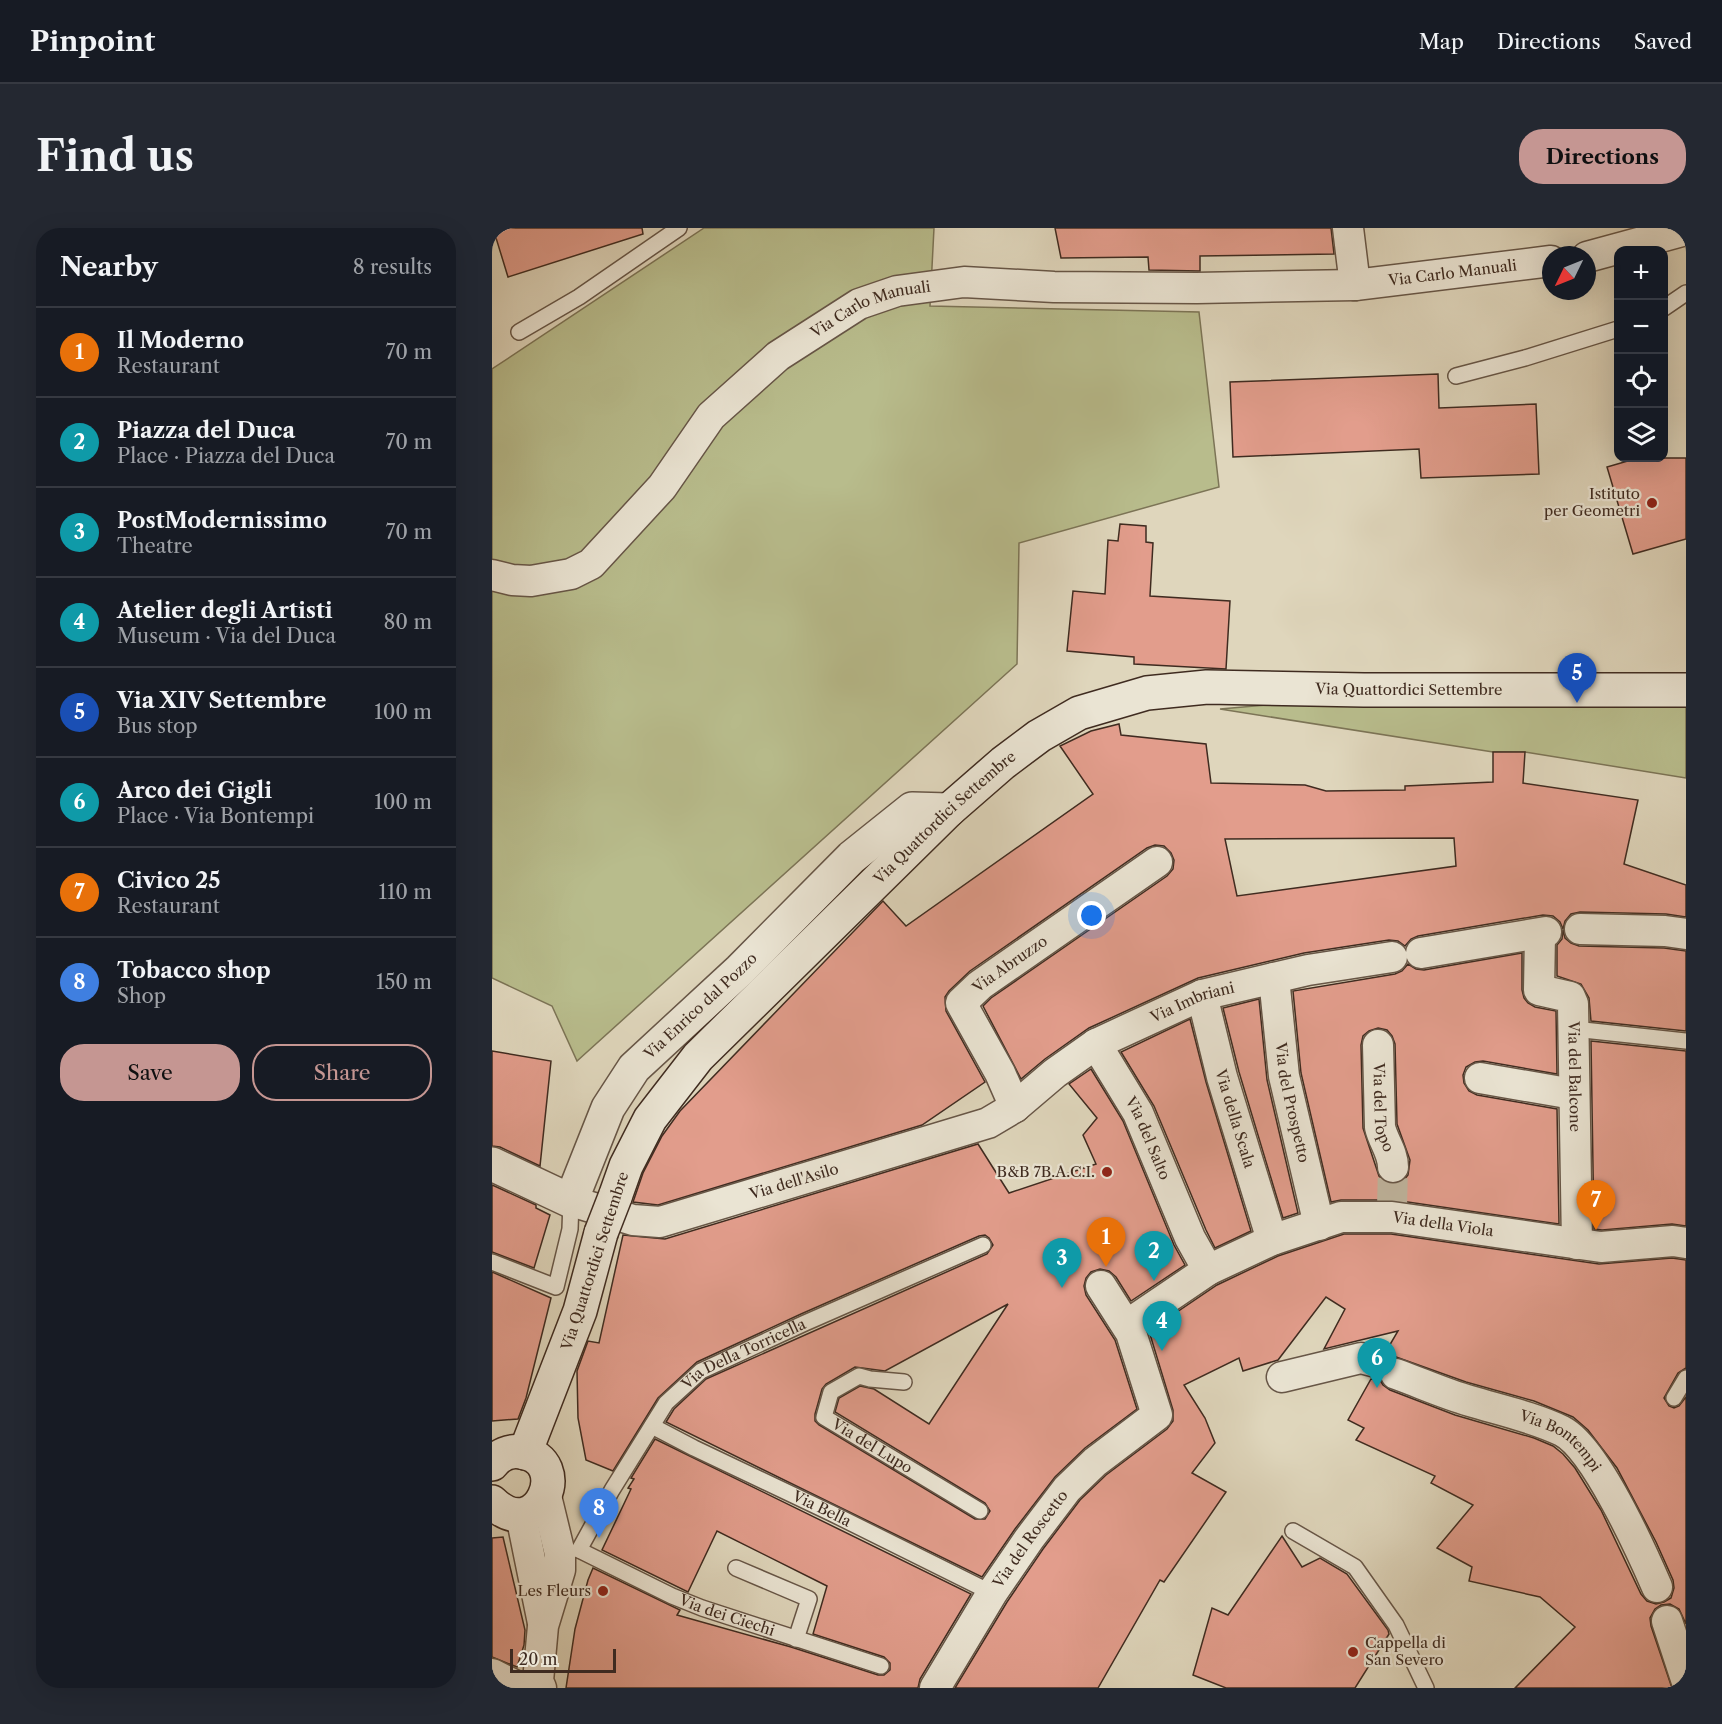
<!DOCTYPE html>
<html lang="en">
<head>
<meta charset="utf-8">
<style>
  body { margin:0; font-family:"Libre Caslon Text",serif; background:#242831; color:#f1f3f6 }
  .controls { position:absolute; right:18px; top:18px; display:grid; overflow:hidden; border-radius:12px; box-shadow:0 6px 24px #0002 }
  .controls button { width:54px; height:54px; display:grid; place-items:center; padding:0; border:0; border-bottom:2px solid #363941; background:#171b24; color:#f1f3f6; font:30px sans-serif }
  .compass { position:absolute; left:1050px; top:18px; width:54px; height:54px; border-radius:50%; background:#171b24; box-shadow:0 6px 24px #0002; rotate:227deg }
  .scale { position:absolute; left:18px; bottom:15px; width:106px; box-sizing:border-box; padding-left:6px; border:3px solid #3f2b20; border-top:0; font-size:16px; line-height:21px; white-space:nowrap; color:#3f2b20; -webkit-text-stroke:4px #eae4d3; paint-order:stroke }
  .you { position:absolute; left:600px; top:688px; width:21px; height:21px; margin:-15px; border:4px solid #fff; border-radius:50%; background:#1a73e8; box-shadow:0 0 0 9px #1a73e833 }
  .badge { display:grid; place-items:center; width:39px; height:39px; border-radius:50%; background:#c59692; color:#fff; font-size:20px; font-weight:700 }
  .pin { position:absolute; translate:-50% -50px; filter:drop-shadow(0 2px 3px #0008) }
  .pin::after { content:''; position:absolute; top:32px; width:21px; height:18px; background:inherit; clip-path:polygon(0 0,100% 0,50% 100%) }
  .list { margin:0; padding:0; list-style:none }
  h2 { display:flex; justify-content:space-between; align-items:center; height:78px; margin:0; padding:0 24px; font-size:26px }
  h2 small { font-size:20px; font-weight:400; color:#9ea1a6 }
  .list li { display:grid; grid-template-columns:39px 1fr auto; gap:18px; align-items:center; box-sizing:border-box; height:90px; padding:0 24px; border-top:2px solid #363941 }
  .list b { display:block; font-size:22px; white-space:nowrap }
  .list p { margin:0; font-size:20px; white-space:nowrap; color:#9ea1a6 }
  .list em { font-size:20px; font-style:normal; color:#9ea1a6 }
  .actions { display:flex; gap:12px; padding:18px 24px }
  .actions a { flex:1; padding:14px 0; border:2px solid #c59692; border-radius:24px; text-align:center; font-size:21px; color:#c59692 }
  .actions .main { background:#c59692; color:#111 }
  .icon { flex:none; width:33px; height:33px; fill:none; stroke:currentColor; stroke-width:2; stroke-linecap:round; stroke-linejoin:round }
  .map { position:relative; flex:none; width:1194px; height:1460px; overflow:hidden; border-radius:24px }
  header { display:flex; align-items:center; gap:36px; box-sizing:border-box; height:84px; padding:0 30px; background:#171b24; border-bottom:2px solid #363941 }
  header strong { font-size:28px }
  nav { display:flex; gap:33px; margin-inline-start:auto; font-size:21px }
  .intro { display:flex; align-items:center; justify-content:space-between; box-sizing:border-box; height:144px; padding:0 36px }
  h1 { margin:0; font-size:42px }
  .button { padding:15px 27px; border-radius:24px; background:#c59692; color:#111; font-size:21px; font-weight:700 }
  main { display:flex; gap:36px; padding:0 36px }
  aside { flex:1; background:#171b24; border-radius:24px; box-shadow:0 6px 24px #0002 }
  .map>svg:first-child { display:block }
  .green { fill:#b8bc8c; stroke:#7c7456; stroke-width:1.5 }
  .building { fill:#e29d8c; stroke:#3f2b20; stroke-width:1.5; fill-rule:evenodd }
  .lines { fill:none; stroke-linecap:round; stroke-linejoin:round }
  .minor-tunnel { stroke:#bfb49d; stroke-width:30; stroke-dasharray:30 15; stroke-linecap:butt }
  .service-casing { stroke:#675647; stroke-width:18 }
  .minor-casing { stroke:#675647; stroke-width:33 }
  .tertiary-casing { stroke:#675647; stroke-width:36 }
  .secondary-casing { stroke:#3f2b20; stroke-width:36 }
  .service { stroke:#eae4d3; stroke-width:15 }
  .minor { stroke:#eae4d3; stroke-width:30 }
  .tertiary { stroke:#eae4d3; stroke-width:33 }
  .secondary { stroke:#eae4d3; stroke-width:33 }
  .secondary-bridge-casing { stroke:#3f2b20; stroke-width:36; stroke-linecap:butt }
  .secondary-bridge { stroke:#eae4d3; stroke-width:33 }
  .poi-dot { fill:#8f2418; stroke:#eae4d3; stroke-width:2 }
  .labels { text-anchor:middle; stroke-width:4.5; stroke-linejoin:round; paint-order:stroke }
  .street-label { font-size:15px; fill:#3f2b20; stroke:#eae4d3 }
  .poi-label { font-size:15px; fill:#3f2b20; stroke:#eae4d3; text-anchor:end }
</style>
</head>
<body>
<header>
<strong>Pinpoint</strong>
<nav><a>Map</a><a>Directions</a><a>Saved</a></nav>
</header>
<div class="intro"><h1>Find us</h1><a class="button">Directions</a></div>
<main>
<aside>
<h2>Nearby<small>8 results</small></h2>
<ul class="list">
<li><span class="badge" style="background:#e8710a">1</span><div><b>Il Moderno</b><p>Restaurant</p></div><em>70 m</em></li>
<li><span class="badge" style="background:#0f9aa8">2</span><div><b>Piazza del Duca</b><p>Place · Piazza del Duca</p></div><em>70 m</em></li>
<li><span class="badge" style="background:#0f9aa8">3</span><div><b>PostModernissimo</b><p>Theatre</p></div><em>70 m</em></li>
<li><span class="badge" style="background:#0f9aa8">4</span><div><b>Atelier degli Artisti</b><p>Museum · Via del Duca</p></div><em>80 m</em></li>
<li><span class="badge" style="background:#1a4fb4">5</span><div><b>Via XIV Settembre</b><p>Bus stop</p></div><em>100 m</em></li>
<li><span class="badge" style="background:#0f9aa8">6</span><div><b>Arco dei Gigli</b><p>Place · Via Bontempi</p></div><em>100 m</em></li>
<li><span class="badge" style="background:#e8710a">7</span><div><b>Civico 25</b><p>Restaurant</p></div><em>110 m</em></li>
<li><span class="badge" style="background:#3f7fe0">8</span><div><b>Tobacco shop</b><p>Shop</p></div><em>150 m</em></li>
</ul>
<div class="actions"><a class="main">Save</a><a>Share</a></div>
</aside>
<div class="map">
<svg width="1194" height="1460" viewBox="0 0 1194 1460">
  <rect width="100%" height="100%" fill="#dfd6bc"/>
  <filter id="stains"><feTurbulence type="fractalNoise" baseFrequency=".00333" numOctaves="4"/><feColorMatrix values="0 0 0 0 .2 0 0 0 0 .09 0 0 0 0 .02 0 0 0 .5 -.17"/></filter>
  <radialGradient id="worn" r=".72"><stop offset=".6" stop-color="#630" stop-opacity="0"/><stop offset="1" stop-color="#630" stop-opacity=".3"/></radialGradient>
  <g class="green">
    <polygon points="212,0 442,0 438,78 707,84 727,259 527,315 525,436 85,833 60,778 0,750 0,141"/>
    <polygon points="1194,472 1194,550 1033,524 1001,524 728,481 796,475"/>
  </g>
  <g class="building">
    <polygon points="1,0 150,0 151,6 16,49"/>
    <polygon points="563,0 839,0 842,26 708,28 708,43 657,42 656,29 569,30"/>
    <polygon points="946,146 947,180 1044,176 1047,246 929,250 927,221 741,229 738,154"/>
    <polygon points="1146,230 1194,230 1194,311 1141,326 1115,239"/>
    <polygon points="628,296 654,298 654,314 661,315 658,368 738,373 734,441 642,436 642,429 575,423 581,363 613,366 616,312 626,313"/>
    <path d="M627 496 629 507 714 516 719 555 813 557 834 563 913 562V558L1001 554V524H1033L1031 555 1146 572 1132 636 1194 657V689L1174 686 1088 684 1079 686 1073 693 1071 701 1068 694 1061 688 1051 687 926 708 919 711 913 718 906 713 897 712 812 725 706 750 597 800 553 831 529 851 491 778 499 770 675 648 681 641 682 632 679 625 672 618 663 617 655 620 478 743 457 763 453 769 454 783 493 854 430 897 166 977 141 974 151 945 170 908 188 883 391 673 414 698 601 566 568 518 599 503ZM962 610 964 638 745 668 733 611Z"/>
    <polygon points="1071,702 1073,710 1079,715 1087,718 1172,720 1194,723 1194,803 1099,793 1097,770 1089,756 1065,748 1065,717 1070,711"/>
    <path d="M1030 725V762L1032 770 1036 775 1043 779 1064 783 1065 846 991 833 983 834 974 839 971 847 972 855 977 863 985 867 1065 881 1067 996 902 972H849L839 974 809 845 801 763 903 746 910 743 916 736 924 741 932 742ZM886 800 895 802 900 808 903 816 905 896 918 932 916 947 911 953 903 956 894 955 887 948 871 900 869 817 871 808 877 803Z"/>
    <polygon points="767,771 775,852 806,985 791,990 747,844 731,780"/>
    <polygon points="698,791 714,854 759,1003 723,1020 714,1002 662,878 629,824"/>
    <polygon points="1099,813 1194,823 1194,998 1180,996 1110,1002 1102,1001"/>
    <polygon points="0,823 59,833 48,938 8,919 0,918"/>
    <path d="M599 841 631 893 682 1017 693 1037 639 1073 624 1049 617 1043 608 1041 599 1044 594 1050 592 1058 594 1067 623 1112 645 1181 593 1220 563 1249 523 1301 490 1349 174 1194 182 1181 214 1151 495 1026 501 1017 497 1010 493 1007 487 1008 309 1086 205 1134 166 1170 121 1243 94 1232 86 1190 85 1143 96 1113 107 1115 131 1007 173 1011 486 916 517 965 604 936 591 907 605 890 577 856ZM516 1076 437 1196 382 1161 368 1158 347 1170 343 1184 493 1275 498 1283 493 1291H483L327 1197 323 1193V1186L330 1161 334 1156 363 1139 393 1143Z"/>
    <polygon points="0,957 44,977 44,980 58,987 42,1040 0,1024"/>
    <polygon points="852,1006 899,1006 1107,1036 1180,1030 1194,1032 1194,1140 1186,1145 1172,1170 1177,1178 1182,1180 1187,1178 1194,1169 1194,1396 1187,1381 1178,1376 1169,1377 1163,1381 1158,1390 1159,1398 1180,1460 1023,1460 1083,1399 1048,1369 977,1353 980,1339 945,1320 981,1277 939,1255 943,1248 864,1212 872,1200 856,1192 879,1151 888,1152 891,1157 898,1162 963,1187 1042,1210 1061,1218 1071,1226 1083,1240 1109,1282 1149,1366 1155,1373 1164,1376 1172,1374 1179,1370 1182,1360 1181,1352 1164,1314 1125,1240 1096,1202 1081,1189 1042,1173 974,1154 904,1129 896,1120 906,1103 832,1121 853,1081 834,1069 786,1132 751,1143 747,1130 692,1157 713,1190 723,1215 700,1245 734,1264 672,1354 668,1352 606,1460 463,1460 515,1374 551,1321 588,1272 614,1247 675,1201 681,1193 681,1182 657,1103 725,1057 786,1028"/>
    <polygon points="0,1044 59,1070 34,1170 26,1191 0,1193"/>
    <polygon points="163,1211 479,1366 428,1451 426,1460 74,1460 83,1401 96,1352 101,1340 188,1382 185,1387 299,1419 386,1447 392,1447 398,1442 398,1435 392,1429 321,1406 335,1358 225,1303 196,1364 110,1322 139,1261 136,1260 142,1251 139,1250"/>
    <polygon points="790,1308 810,1339 828,1330 855,1346 896,1402 897,1406 863,1460 734,1460 701,1447 720,1380 736,1387"/>
    <polygon points="11,1309 33,1402 32,1417 25,1439 0,1429 0,1310"/>
  </g>
  <g class="lines">
    <polyline class="minor-tunnel" points="900,980 901,939"/>
    <defs>
      <g id="service">
        <polyline points="1172,80 1194,65"/>
        <polyline points="27,104 87,69 187,0"/>
        <polyline points="964,148 1033,130 1126,101"/>
        <polyline points="1082,801 1194,813"/>
        <polyline points="0,1034 64,1059 78,1001 79,973"/>
        <path id="s1" d="M412 1154 378 1151 367 1148 339 1164 332 1189 488 1283"/>
        <polyline points="1182,1170 1194,1150"/>
        <path id="s2" d="M160 1198 202 1220 339 1285 500 1365"/>
        <polyline points="801,1303 863,1339 904,1397 934,1460"/>
        <path id="s3" d="M87 1322 120 1262 174 1175 209 1143 313 1095 491 1017"/>
        <path id="s4" d="M87 1322 180 1368 210 1380 389 1438"/>
        <polyline points="244,1340 317,1371 304,1411"/>
      </g>
      <g id="minor">
        <polyline points="856,0 863,57"/>
        <polyline points="1095,29 1194,2"/>
        <path id="s5" d="M0 347 20 352 39 353 79 346 99 336 170 259 219 188 286 128 367 76 405 63 472 54 562 59 705 60 863 57 1059 33"/>
        <polyline points="1088,701 1173,703 1194,706"/>
        <path id="s6" d="M1048 706 1047 762 1078 769 1081 776 1085 1016"/>
        <polyline points="929,725 1054,704"/>
        <path id="s7" d="M782 750 792 848 827 997"/>
        <path id="s8" d="M710 767 730 849 780 1012"/>
        <path id="s9" d="M604 816 646 885 698 1010 716 1042 635 1097"/>
        <path id="s10" d="M886 817 888 899C891 913 901 924 901 939"/>
        <polyline points="988,850 1081,866"/>
        <path id="s11" d="M523 879 508 845 469 775 488 757 665 634"/>
        <path id="s12" d="M79 973 141 992 168 994 496 895 523 879 563 845 604 816 710 767 816 742 900 729"/>
        <path id="s13" d="M716 1042 780 1012 849 989H900L1109 1019 1181 1013 1194 1015"/>
        <path id="s14" d="M904 1146C929 1155 953 1166 978 1173 1008 1182 1041 1189 1070 1203 1103 1220 1149 1322 1165 1359"/>
        <polyline points="790,1149 869,1130 888,1135"/>
        <polyline points="29,1287 51,1395"/>
        <polyline points="1175,1393 1194,1451"/>
        <polyline points="0,1446 28,1460"/>
        <polyline points="49,1460 46,1453 51,1398 68,1342 68,1326 54,1268"/>
        <path id="s15" d="M443 1460 500 1365 537 1311 575 1261 603 1234 665 1187 639 1105 609 1058"/>
      </g>
      <g id="tertiary">
        <path id="s16" d="M0 936 79 973 116 880 142 840 248 742 360 629 420 581 457 582"/>
      </g>
      <g id="secondary">
        <path id="s17" d="M123 969 134 938 158 891 206 829 457 582 511 535 547 508 587 485 655 465 715 459 872 462H1194"/>
        <polyline points="33,1225 88,1083 109,1005"/>
        <path d="M0 1236C7 1227 18 1222 29 1224 83 1232 46 1319 0 1274"/>
      </g>
    </defs>
    <use href="#service" class="service-casing"/>
    <use href="#minor" class="minor-casing"/>
    <use href="#tertiary" class="tertiary-casing"/>
    <use href="#secondary" class="secondary-casing"/>
    <use href="#service" class="service"/>
    <use href="#minor" class="minor"/>
    <use href="#tertiary" class="tertiary"/>
    <use href="#secondary" class="secondary"/>
    <defs>
      <polyline id="secondary-bridge" points="109,1005 123,969"/>
    </defs>
    <use href="#secondary-bridge" class="secondary-bridge-casing"/>
    <use href="#secondary-bridge" class="secondary-bridge"/>
  </g>
  <g class="poi-dot">
    <circle cx="1160" cy="275" r="6"/>
    <circle cx="615" cy="944" r="6"/>
    <circle cx="111" cy="1363" r="6"/>
    <circle cx="861" cy="1424" r="6"/>
  </g>
  <g class="labels">
    <g class="street-label">
      <text dy="5" stroke="none"><textPath href="#s5" startOffset="1077">Via Carlo Manuali</textPath></text>
      <text dy="5" stroke="none"><textPath href="#s5" startOffset="489">Via Carlo Manuali</textPath></text>
      <text dy="5" stroke="none"><textPath href="#s17" startOffset="1012">Via Quattordici Settembre</textPath></text>
      <text dy="5" stroke="none"><textPath href="#s17" startOffset="508">Via Quattordici Settembre</textPath></text>
      <text dy="5" stroke="none"><textPath href="#s11" startOffset="180">Via Abruzzo</textPath></text>
      <text dy="5" stroke="none"><textPath href="#s12" startOffset="674">Via Imbriani</textPath></text>
      <text dy="5" stroke="none"><textPath href="#s16" startOffset="326">Via Enrico dal Pozzo</textPath></text>
      <text dy="5" stroke="none"><textPath href="#s6" startOffset="168">Via del Balcone</textPath></text>
      <text dy="5" stroke="none"><textPath href="#s7" startOffset="126">Via del Prospetto</textPath></text>
      <text dy="5" stroke="none"><textPath href="#s10" startOffset="63">Via del Topo</textPath></text>
      <text dy="5" stroke="none"><textPath href="#s8" startOffset="128">Via della Scala</textPath></text>
      <text dy="5" stroke="none"><textPath href="#s9" startOffset="108">Via del Salto</textPath></text>
      <text dy="5" stroke="none"><textPath href="#s12" startOffset="232">Via dell'Asilo</textPath></text>
      <text dy="5" stroke="none"><textPath href="#s13" startOffset="246">Via della Viola</textPath></text>
      <text transform="translate(103 1033) rotate(-72)" y="5">Via Quattordici Settembre</text>
      <text dy="5" stroke="none"><textPath href="#s3" startOffset="264">Via Della Torricella</textPath></text>
      <text dy="5" stroke="none"><textPath href="#s14" startOffset="180">Via Bontempi</textPath></text>
      <text dy="5" stroke="none"><textPath href="#s1" startOffset="160">Via del Lupo</textPath></text>
      <text dy="5" stroke="none"><textPath href="#s2" startOffset="189">Via Bella</textPath></text>
      <text dy="5" stroke="none"><textPath href="#s15" startOffset="177">Via del Roscetto</textPath></text>
      <text dy="5" stroke="none"><textPath href="#s4" startOffset="162">Via dei Ciechi</textPath></text>
    </g>
    <g class="poi-label">
      <text x="1148" y="271">Istituto<tspan x="1148" dy="17">per Geometri</tspan></text>
      <text x="603" y="949">B&amp;B 7B.A.C.I.</text>
      <text x="99" y="1368">Les Fleurs</text>
      <text x="873" y="1420" text-anchor="start">Cappella di<tspan x="873" dy="17">San Severo</tspan></text>
    </g>
  </g>
  <rect width="100%" height="100%" filter="url(#stains)"/>
  <rect width="100%" height="100%" fill="url(#worn)"/>
</svg>
<div class="controls">
<button>+</button>
<button>−</button>
<button><svg class="icon" aria-label="locate" viewBox="0 0 24 24"><circle cx="12" cy="12" r="6"/><path d="M12 2v4M12 18v4M2 12h4M18 12h4"/></svg></button>
<button><svg class="icon" aria-label="layers" viewBox="0 0 24 24"><path d="M12 4l9 5-9 5-9-5zM3 14l9 5 9-5"/></svg></button>
</div>
<svg class="compass" viewBox="-18 -18 36 36"><path d="M0-13l5 13h-10z" fill="#e53935"/><path d="M0 13l5-13h-10z" fill="#9ea1a6"/></svg>
<div class="scale">20 m</div>
<div class="you"></div>
<div class="pin badge" style="left:614px;top:1039px;background:#e8710a">1</div>
<div class="pin badge" style="left:662px;top:1053px;background:#0f9aa8">2</div>
<div class="pin badge" style="left:570px;top:1060px;background:#0f9aa8">3</div>
<div class="pin badge" style="left:670px;top:1123px;background:#0f9aa8">4</div>
<div class="pin badge" style="left:1085px;top:475px;background:#1a4fb4">5</div>
<div class="pin badge" style="left:885px;top:1160px;background:#0f9aa8">6</div>
<div class="pin badge" style="left:1104px;top:1002px;background:#e8710a">7</div>
<div class="pin badge" style="left:107px;top:1310px;background:#3f7fe0">8</div>
</div>
</main>
</body>
</html>
